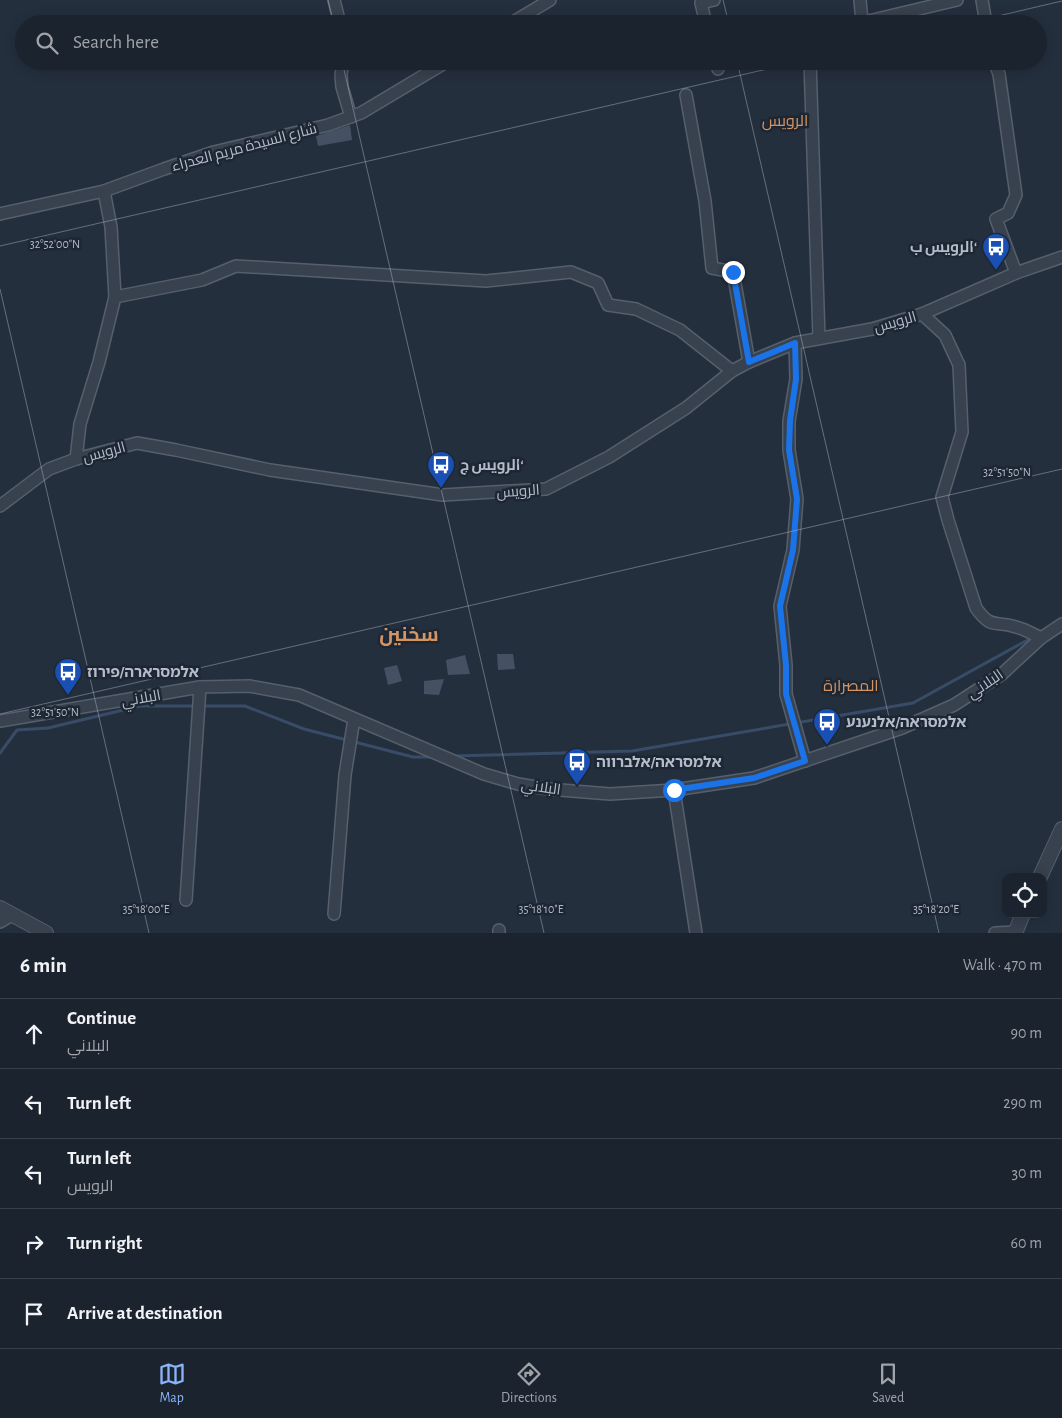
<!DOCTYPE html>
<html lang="en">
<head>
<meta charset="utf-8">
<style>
  body { margin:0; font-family:"Alegreya Sans",Cairo,"Noto Sans Hebrew",sans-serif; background:#242b36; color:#f1f3f6 }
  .controls { position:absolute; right:15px; bottom:15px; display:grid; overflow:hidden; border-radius:10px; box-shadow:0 2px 12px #0003 }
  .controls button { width:45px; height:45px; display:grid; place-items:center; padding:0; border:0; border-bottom:1px solid #39404a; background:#1b232e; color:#f1f3f6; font:25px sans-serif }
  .stop { position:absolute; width:15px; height:15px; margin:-11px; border:4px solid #1a73e8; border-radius:50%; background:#fff }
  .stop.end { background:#1a73e8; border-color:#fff; box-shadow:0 1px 5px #0008 }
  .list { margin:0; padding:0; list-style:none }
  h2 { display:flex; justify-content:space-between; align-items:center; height:65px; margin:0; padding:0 20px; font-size:21px }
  h2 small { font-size:16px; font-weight:400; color:#a0a4aa }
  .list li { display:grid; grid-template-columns:32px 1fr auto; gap:15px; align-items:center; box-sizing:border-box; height:70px; padding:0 20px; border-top:1px solid #39404a }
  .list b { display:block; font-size:19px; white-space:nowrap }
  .list p { margin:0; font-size:16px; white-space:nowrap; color:#a0a4aa }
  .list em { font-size:16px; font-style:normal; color:#a0a4aa }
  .icon { flex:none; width:28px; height:28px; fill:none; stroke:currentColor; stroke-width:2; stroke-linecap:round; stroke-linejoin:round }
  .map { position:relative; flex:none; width:1062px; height:933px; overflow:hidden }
  .search { position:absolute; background:#1b232e; box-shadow:0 2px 12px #0003; left:15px; right:15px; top:15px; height:55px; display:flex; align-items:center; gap:12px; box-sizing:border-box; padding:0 18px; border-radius:28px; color:#a0a4aa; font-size:19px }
  .sheet { height:415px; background:#1b232e }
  nav { display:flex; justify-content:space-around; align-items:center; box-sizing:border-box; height:70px; border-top:1px solid #39404a; background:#1b232e; font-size:14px; color:#a0a4aa }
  nav a { display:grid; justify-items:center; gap:2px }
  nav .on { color:#8ab4f8 }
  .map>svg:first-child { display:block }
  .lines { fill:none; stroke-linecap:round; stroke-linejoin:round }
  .stream { stroke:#394c67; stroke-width:3 }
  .building { fill:#455162 }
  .minor-casing { stroke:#565f6c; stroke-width:14 }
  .tertiary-casing { stroke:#565f6c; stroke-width:16 }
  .minor { stroke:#38414e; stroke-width:11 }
  .tertiary { stroke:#38414e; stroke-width:14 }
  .route { stroke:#1a73e8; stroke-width:6 }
  .ticks { fill:none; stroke:#b4bcc9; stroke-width:1; stroke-opacity:0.45 }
  .labels { text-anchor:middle; stroke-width:5; stroke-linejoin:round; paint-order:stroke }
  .street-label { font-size:15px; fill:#b4bcc9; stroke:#1d2633 }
  .poi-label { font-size:15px; font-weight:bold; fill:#b4bcc9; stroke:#1d2633; text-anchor:start }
  .neighbourhood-label { font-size:16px; fill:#d59563; stroke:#1d2633 }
  .district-label { font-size:20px; font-weight:bold; fill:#d59563; stroke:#1d2633 }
  .ticks-label { font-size:12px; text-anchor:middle; fill:#b4bcc9; stroke:#1d2633; stroke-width:5; stroke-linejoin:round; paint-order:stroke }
</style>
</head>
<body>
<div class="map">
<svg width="1062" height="933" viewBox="0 0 1062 933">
  <rect width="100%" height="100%" fill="#242f3e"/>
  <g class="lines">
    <g class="stream">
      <polyline points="0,753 17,730 48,728 140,706 245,706 304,729 413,757 432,757"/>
      <polyline points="453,756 632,751 913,703 1033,637"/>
    </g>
  </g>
  <g class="building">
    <polygon points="350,125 352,140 318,146 316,136"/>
    <polygon points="497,654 513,654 515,669 498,670"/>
    <polygon points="465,655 470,674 448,675 446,660"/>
    <polygon points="397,665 402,681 388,685 384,668"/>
    <polygon points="444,679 439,695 424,694 424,681"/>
  </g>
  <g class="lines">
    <defs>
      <g id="minor">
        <polyline points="334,0 340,24"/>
        <polyline points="860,0 862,22"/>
        <polyline points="982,0 986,24"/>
        <polyline points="510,24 550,0"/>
        <polyline points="706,24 701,3 714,0"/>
        <polyline points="856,24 957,0"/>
        <polyline points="343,61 341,75 342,87 351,117"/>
        <polyline points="716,61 718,69"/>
        <polyline points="810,61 819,338"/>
        <polyline points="994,61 999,74 1016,195 1008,213 996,219 1016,273"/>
        <polyline points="686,95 705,201 712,268 733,272 749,362"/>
        <polyline points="104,191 111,227 115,297"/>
        <polyline points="0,214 104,191 164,169 214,152 328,125 361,113 448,61"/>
        <path d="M922 314 945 335 959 365 962 432 942 497 948 520 976 608C992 630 994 620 1016 627 1025 629 1033 634 1041 638"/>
        <polyline points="795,343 796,379 789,421 789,450 797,499 793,550 780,606 786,665 786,694 805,761"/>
        <polyline points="76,459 80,424 99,362 115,297 202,280 236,266 486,281 571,272 598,283 608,305 636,309 680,330 732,371"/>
        <polyline points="0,506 49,469 76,459 137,443 176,450 270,470 443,495 546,489 609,457 686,408 732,371 749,362 795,343 872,329 922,314 1016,273 1062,257"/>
        <polyline points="0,721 200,687 249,686 299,695 484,774 518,784 548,789 610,794 674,790 754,778 902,728 954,705 1002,674 1041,638 1062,624"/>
        <polyline points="674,790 696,933"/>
        <polyline points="186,900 200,687"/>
        <polyline points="334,914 345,775 354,719"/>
        <polyline points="0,922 12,915"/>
        <polyline points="499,930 499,933"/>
        <polyline points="995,933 1015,932"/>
      </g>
      <g id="tertiary">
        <polyline points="1040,877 1062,829"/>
        <polyline points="0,908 46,933"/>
        <polyline points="1015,933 1023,914"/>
      </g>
    </defs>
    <use href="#minor" class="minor-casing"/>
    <use href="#tertiary" class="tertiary-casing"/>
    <use href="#minor" class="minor"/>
    <use href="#tertiary" class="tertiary"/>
  </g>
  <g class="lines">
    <polyline class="route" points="674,790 754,778 805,761 786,694 786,665 780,606 793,550 797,499 789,450 790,421 796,379 795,343 749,362 733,272"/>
  </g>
  <path class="ticks" d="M328 0 334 24M723 0 729 24M964 24 1062 1M342 61 544 933M737 61 939 933M0 246 802 61M0 289 149 933M0 714 1062 469"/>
  <defs>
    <symbol id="bus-pin" viewBox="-11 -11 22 30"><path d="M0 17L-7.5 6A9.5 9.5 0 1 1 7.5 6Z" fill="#1a4fb4" stroke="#1d2633"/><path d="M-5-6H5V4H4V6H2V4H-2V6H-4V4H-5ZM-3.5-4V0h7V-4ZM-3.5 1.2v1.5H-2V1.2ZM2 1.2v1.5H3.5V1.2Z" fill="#fff"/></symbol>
  </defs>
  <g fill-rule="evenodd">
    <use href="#bus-pin" x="980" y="231" width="32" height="43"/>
    <use href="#bus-pin" x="425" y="449" width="32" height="43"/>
    <use href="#bus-pin" x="52" y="656" width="32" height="43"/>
    <use href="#bus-pin" x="811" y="706" width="32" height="43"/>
    <use href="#bus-pin" x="561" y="746" width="32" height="43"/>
  </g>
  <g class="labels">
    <g class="street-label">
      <text transform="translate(244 147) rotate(-15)" y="5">شارع السيدة مريم العدراء</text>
      <text transform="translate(895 322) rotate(-16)" y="5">الرويس</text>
      <text transform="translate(104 452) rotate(-15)" y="5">الرويس</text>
      <text transform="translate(518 491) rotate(-4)" y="5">الرويس</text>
      <text transform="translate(985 684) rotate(-34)" y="5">البلاني</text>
      <text transform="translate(141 698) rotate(-10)" y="5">البلاني</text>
      <text transform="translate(541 787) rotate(8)" y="5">البلاني</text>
    </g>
    <g class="poi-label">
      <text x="977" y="252" text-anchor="end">الرويس ب‘</text>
      <text x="460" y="470">الرويس ج‘</text>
      <text x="87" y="677">אלמסרארה/פירוז</text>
      <text x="846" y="727">אלמסראה/אלנענע</text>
      <text x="596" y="767">אלמסראה/אלברווה</text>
    </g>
    <g class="neighbourhood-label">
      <text x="785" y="126">الرويس</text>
      <text x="851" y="691">المصرارة</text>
    </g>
    <g class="district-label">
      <text x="409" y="641">سخنين</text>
    </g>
  </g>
  <g class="ticks-label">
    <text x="55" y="248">32°52'00"N</text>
    <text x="1007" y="476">32°51'50"N</text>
    <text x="55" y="716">32°51'50"N</text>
    <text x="146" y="913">35°18'00"E</text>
    <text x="541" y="913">35°18'10"E</text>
    <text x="936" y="913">35°18'20"E</text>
  </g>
</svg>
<div class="controls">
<button><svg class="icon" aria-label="locate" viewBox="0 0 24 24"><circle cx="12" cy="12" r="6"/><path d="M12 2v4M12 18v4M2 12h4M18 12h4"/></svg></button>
</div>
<div class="stop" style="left:674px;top:790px"></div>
<div class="stop end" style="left:733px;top:272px"></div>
<div class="search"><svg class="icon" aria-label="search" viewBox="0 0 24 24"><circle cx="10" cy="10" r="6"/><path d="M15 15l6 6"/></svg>Search here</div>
</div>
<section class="sheet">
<h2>6 min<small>Walk · 470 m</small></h2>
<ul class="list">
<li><svg class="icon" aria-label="ahead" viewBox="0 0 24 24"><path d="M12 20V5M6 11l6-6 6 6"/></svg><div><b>Continue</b><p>البلاني</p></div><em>90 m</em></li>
<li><svg class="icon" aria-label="left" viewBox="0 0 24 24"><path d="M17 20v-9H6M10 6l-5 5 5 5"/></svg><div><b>Turn left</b></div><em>290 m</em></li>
<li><svg class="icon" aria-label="left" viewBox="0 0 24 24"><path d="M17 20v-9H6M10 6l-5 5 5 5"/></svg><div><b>Turn left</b><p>الرويس</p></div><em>30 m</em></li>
<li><svg class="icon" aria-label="right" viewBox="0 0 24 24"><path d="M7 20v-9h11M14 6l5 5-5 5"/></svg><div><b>Turn right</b></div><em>60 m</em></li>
<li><svg class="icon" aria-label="arrive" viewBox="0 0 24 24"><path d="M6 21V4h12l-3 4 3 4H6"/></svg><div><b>Arrive at destination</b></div></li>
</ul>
</section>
<nav>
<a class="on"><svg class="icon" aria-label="map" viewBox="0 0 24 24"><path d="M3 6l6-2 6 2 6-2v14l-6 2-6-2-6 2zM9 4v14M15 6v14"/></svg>Map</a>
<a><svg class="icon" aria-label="directions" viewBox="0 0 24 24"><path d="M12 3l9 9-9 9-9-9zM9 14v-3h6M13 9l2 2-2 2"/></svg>Directions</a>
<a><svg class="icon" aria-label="saved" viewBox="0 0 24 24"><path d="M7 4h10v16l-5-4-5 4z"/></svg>Saved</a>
</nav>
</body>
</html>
